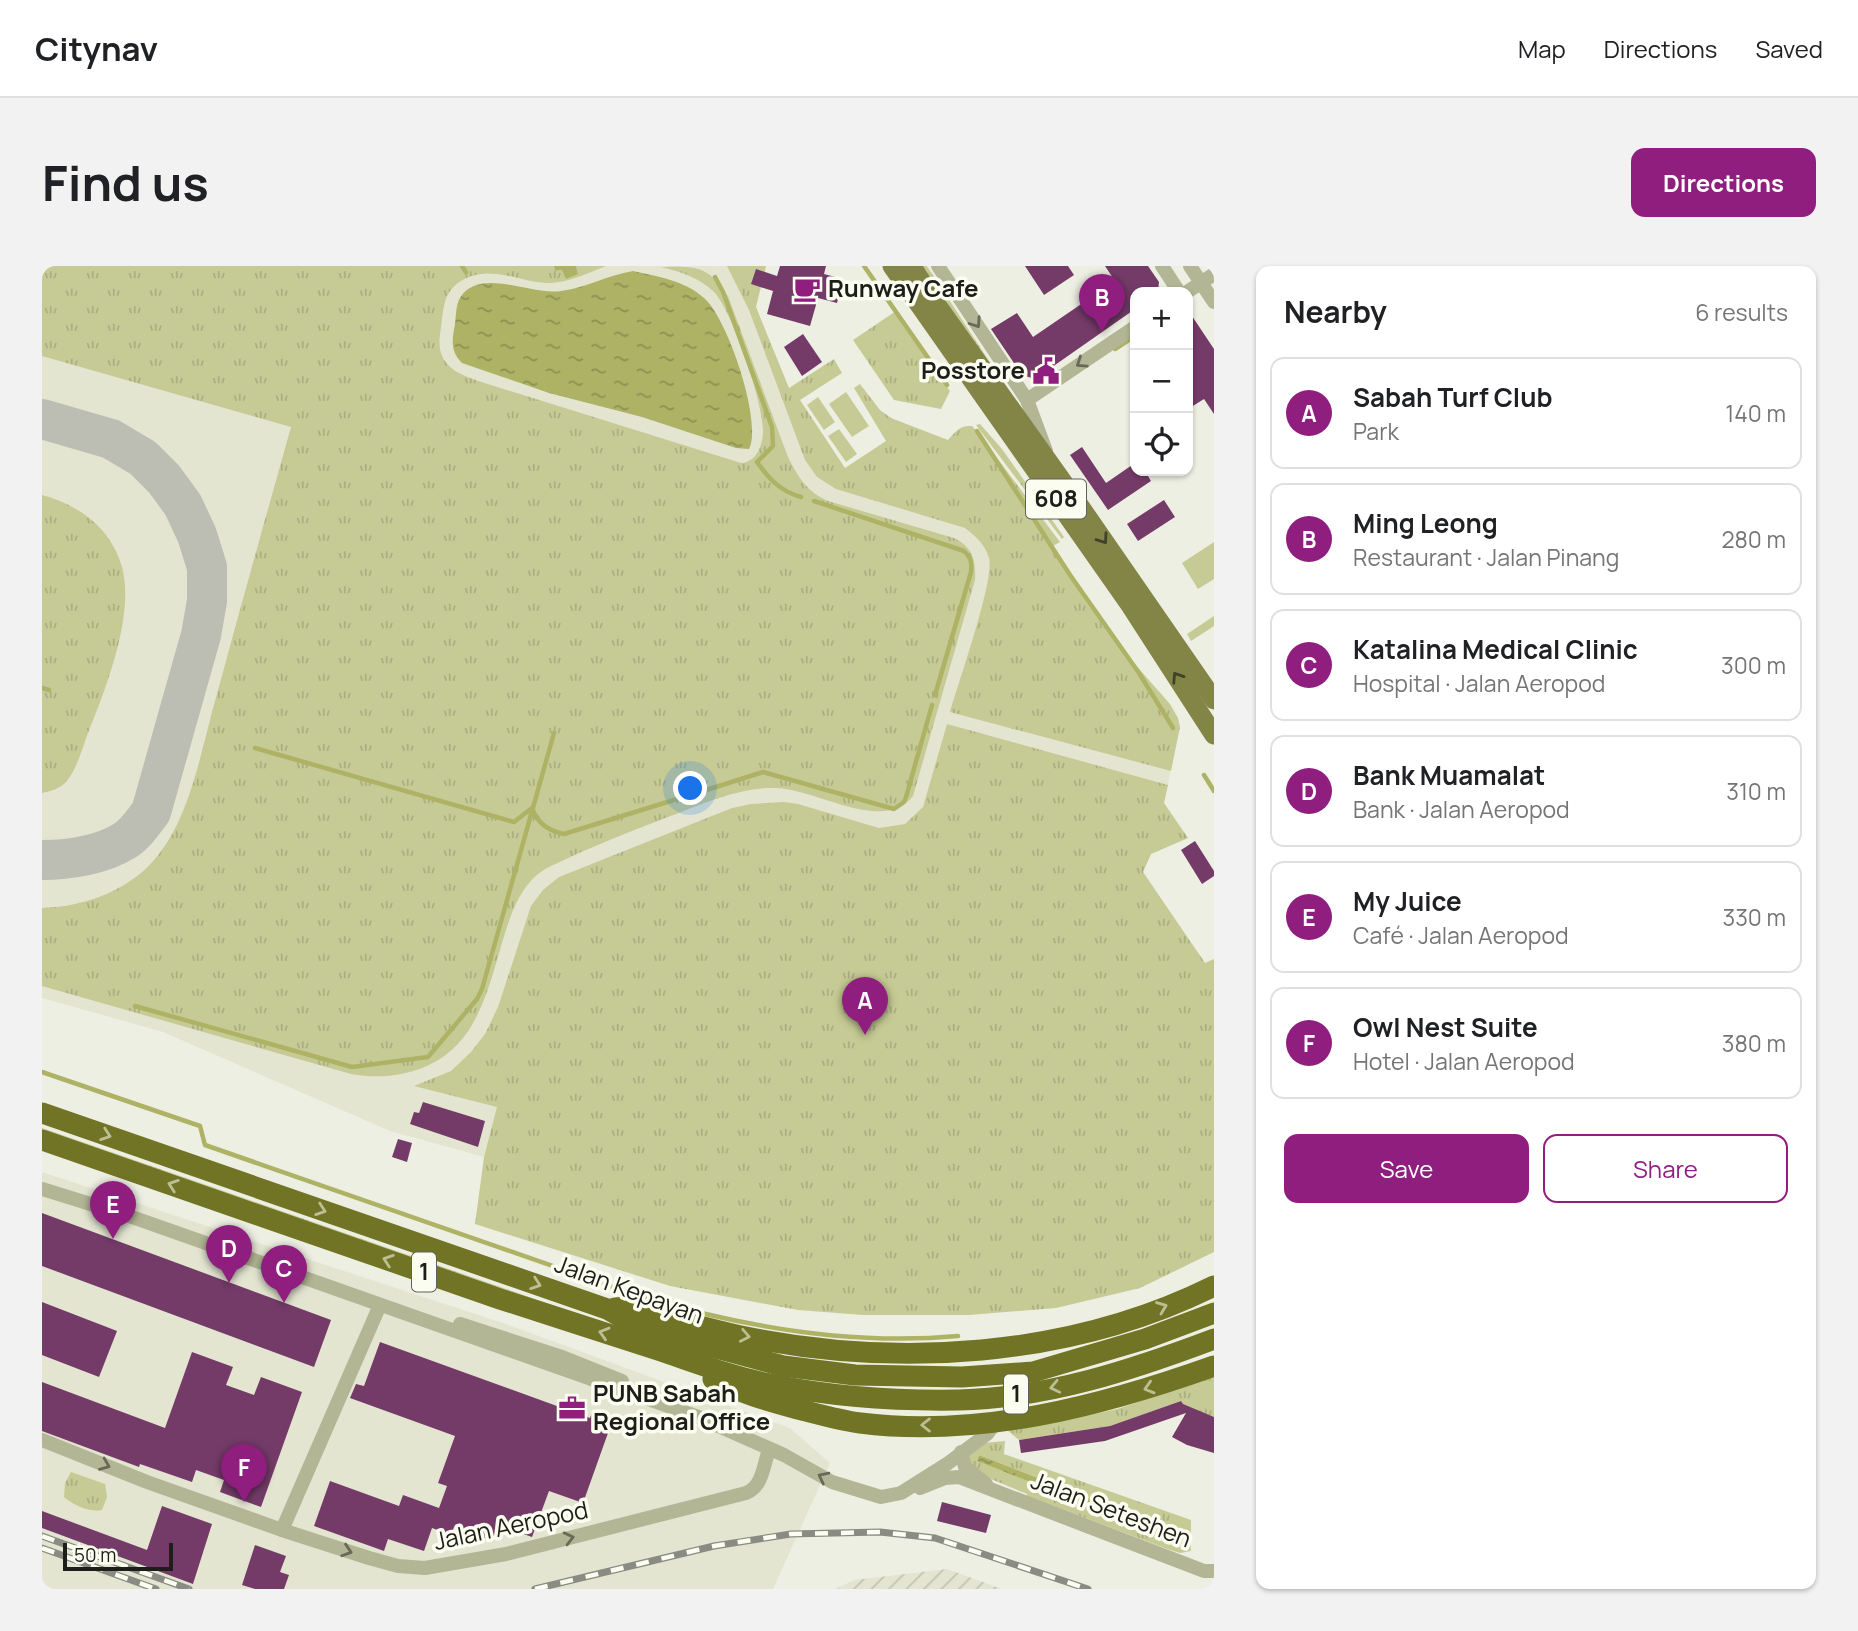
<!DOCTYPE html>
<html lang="en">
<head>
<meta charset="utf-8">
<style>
  body { margin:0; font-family:Manrope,sans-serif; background:#f2f2f2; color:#202124 }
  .controls { position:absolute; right:21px; top:21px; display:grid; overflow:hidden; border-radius:14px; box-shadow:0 2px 5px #0004 }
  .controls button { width:63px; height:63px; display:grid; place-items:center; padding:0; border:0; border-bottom:2px solid #e0e0e0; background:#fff; color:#202124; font:35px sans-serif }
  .scale { position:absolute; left:21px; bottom:18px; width:110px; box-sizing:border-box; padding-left:7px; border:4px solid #1d1e19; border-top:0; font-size:19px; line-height:24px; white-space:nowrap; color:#1d1e19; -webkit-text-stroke:5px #fbfdf0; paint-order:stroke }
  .you { position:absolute; left:649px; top:523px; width:24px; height:24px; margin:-18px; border:5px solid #fff; border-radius:50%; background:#1a73e8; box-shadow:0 0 0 10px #1a73e833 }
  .badge { display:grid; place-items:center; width:46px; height:46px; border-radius:50%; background:#8f1e7f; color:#fff; font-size:23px; font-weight:700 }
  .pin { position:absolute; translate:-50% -58px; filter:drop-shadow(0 2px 4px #0008) }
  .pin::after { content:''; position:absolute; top:37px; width:24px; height:21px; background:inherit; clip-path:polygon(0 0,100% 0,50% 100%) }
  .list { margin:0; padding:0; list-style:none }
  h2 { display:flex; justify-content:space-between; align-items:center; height:91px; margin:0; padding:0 28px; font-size:30px }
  h2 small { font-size:23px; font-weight:400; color:#757577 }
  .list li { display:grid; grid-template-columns:46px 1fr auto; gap:21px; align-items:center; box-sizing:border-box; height:112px; margin:0 14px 14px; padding:0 14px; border:2px solid #e0e0e0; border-radius:14px }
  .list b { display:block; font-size:26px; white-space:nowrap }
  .list p { margin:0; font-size:23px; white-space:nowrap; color:#757577 }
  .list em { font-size:23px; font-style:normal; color:#757577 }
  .actions { display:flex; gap:14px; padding:21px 28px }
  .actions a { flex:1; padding:16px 0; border:2px solid #8f1e7f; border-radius:14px; text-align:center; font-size:24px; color:#8f1e7f }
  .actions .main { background:#8f1e7f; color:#fff }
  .icon { flex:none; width:38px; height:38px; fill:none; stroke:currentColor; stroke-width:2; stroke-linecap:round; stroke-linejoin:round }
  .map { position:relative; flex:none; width:1172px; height:1323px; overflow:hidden; border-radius:14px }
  header { display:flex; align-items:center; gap:42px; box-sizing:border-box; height:98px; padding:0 35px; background:#fff; border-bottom:2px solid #e0e0e0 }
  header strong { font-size:33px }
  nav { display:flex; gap:38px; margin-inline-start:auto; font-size:24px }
  .intro { display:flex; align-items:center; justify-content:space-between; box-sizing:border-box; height:168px; padding:0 42px }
  h1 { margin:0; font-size:49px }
  .button { padding:18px 32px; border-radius:14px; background:#8f1e7f; color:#fff; font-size:24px; font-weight:700 }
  main { display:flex; gap:42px; padding:0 42px }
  aside { flex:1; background:#fff; border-radius:14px; box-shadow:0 2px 5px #0004 }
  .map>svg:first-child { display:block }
  .built { fill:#e3e5d1 }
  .industrial { fill:url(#industrial-furrows) }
  .grass { fill:url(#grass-tufts) }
  .pitch { fill:#c6cb95 }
  .water { fill:url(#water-ripples) }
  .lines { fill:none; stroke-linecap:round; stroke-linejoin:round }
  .stream { stroke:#adb264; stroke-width:4.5 }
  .taxiway { stroke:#bcbdb3; stroke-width:40 }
  .building { fill:#743b69 }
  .minor { stroke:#b3b695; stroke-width:14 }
  .major { stroke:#828546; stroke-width:19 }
  .highway { stroke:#707424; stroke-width:21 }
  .rail-casing { stroke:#8a8b83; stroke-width:7 }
  .rail { stroke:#fbfdf0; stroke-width:4.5; stroke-dasharray:13; stroke-linecap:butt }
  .oneway { stroke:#686a57 }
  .oneway2 { stroke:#404229 }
  .oneway3 { stroke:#bcbf94 }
  .labels { text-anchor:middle; stroke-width:7; stroke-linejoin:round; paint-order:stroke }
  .shield { fill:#fbfdf0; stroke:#60615a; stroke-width:2 }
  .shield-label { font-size:23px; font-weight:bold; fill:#1d1e19 }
  .poi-label { font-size:24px; font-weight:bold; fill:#1d1e19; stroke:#fbfdf0; text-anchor:start }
  .street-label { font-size:24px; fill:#1d1e19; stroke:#fbfdf0 }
</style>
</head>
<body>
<header>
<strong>Citynav</strong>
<nav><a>Map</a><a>Directions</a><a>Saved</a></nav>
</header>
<div class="intro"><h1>Find us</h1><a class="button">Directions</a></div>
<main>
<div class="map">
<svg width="1172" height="1323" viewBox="0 0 1172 1323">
  <defs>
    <pattern id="industrial-furrows" width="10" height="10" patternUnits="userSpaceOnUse" patternTransform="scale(1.75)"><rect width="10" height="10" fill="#e3e5d1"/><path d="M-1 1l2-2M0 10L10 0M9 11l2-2" fill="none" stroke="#c2c4b3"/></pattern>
    <pattern id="grass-tufts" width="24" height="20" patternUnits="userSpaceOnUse" patternTransform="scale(1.75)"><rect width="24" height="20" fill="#c6cb95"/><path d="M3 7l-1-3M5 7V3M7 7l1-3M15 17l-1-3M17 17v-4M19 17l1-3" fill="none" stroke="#aaae80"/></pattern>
    <pattern id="water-ripples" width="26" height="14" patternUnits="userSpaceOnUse" patternTransform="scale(1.75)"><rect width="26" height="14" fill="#adb264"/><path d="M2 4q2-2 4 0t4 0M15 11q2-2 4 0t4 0" fill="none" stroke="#8c9052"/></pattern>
  </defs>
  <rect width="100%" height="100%" fill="#eeefe3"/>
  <g class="built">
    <polygon points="0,0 724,0 714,41 773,199 995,270 1132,489 1122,537 1146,572 1109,588 1101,606 1163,697 515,621 442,891 348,865 121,766 0,732"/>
    <polygon points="0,906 461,1057 748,1162 788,1197 731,1323 0,1323"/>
  </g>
  <polygon class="industrial" points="905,1303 960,1323 794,1323 812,1314"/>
  <g class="grass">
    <path d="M0 0H512L513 5 520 4 536 8 534 0H564C546 7 528 16 508 17 489 17 473 10 455 8 433 5 409 14 403 36 400 46 400 58 398 68 393 104 422 110 449 119L699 197C715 196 721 179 721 164 721 137 691 46 672 26 658 12 637 5 619 1 657 0 665 0 686 30L746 191C756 211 765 226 786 235L912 272C931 281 934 295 933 314L871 530C840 569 773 521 731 522 697 522 666 536 634 548 592 564 548 581 507 601 444 632 469 761 387 799 363 810 336 813 309 808L0 720V642C43 641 91 623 117 588 150 546 160 479 175 428 199 339 224 250 249 161L0 90Z"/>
    <path d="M685 0H724L714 41 747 122 792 93 800 107 758 134 803 202 844 175 812 122 818 118 838 144 849 152 906 174C914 165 918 159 930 160L937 168 1018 276 1011 280 1084 388 1128 438 1136 452 1138 461 1129 505 908 446C916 418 953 313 947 292 943 278 933 270 923 262L794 223 775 211 763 194 707 44Z"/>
    <polygon points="872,0 885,0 987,156"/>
    <polygon points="854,45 908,125 899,143 852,134 811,74"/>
    <polygon points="938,158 960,183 1022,271 1020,273 934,159"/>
    <path d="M0 229C37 239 69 262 80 301 93 349 64 422 46 467 40 483 35 503 24 516 17 523 9 525 0 527Z"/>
    <polygon points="1172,350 1172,360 1149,375 1145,368"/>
    <polygon points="905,458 1126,519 1122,537 1146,572 1109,588 1101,606 1163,697 1172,693 1172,986 1098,1022 1014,1042 927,1049 821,1049 756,1044 628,1020 433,958 442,891 455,841 372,820 409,805 429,786 443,768 456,741 489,640 501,624 517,611 690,542 709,538 742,536 756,538 837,562 863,558 881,541"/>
    <polygon points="0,862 617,1076 0,866"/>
    <polygon points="1172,1111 1172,1151 1161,1147 1144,1147 1139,1135 1068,1160 977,1174 964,1163 1006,1158 1075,1143"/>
    <polygon points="963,1175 962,1188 1149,1254 1149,1266 1104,1254 937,1189 935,1195 1102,1261 1148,1273 1149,1285 1138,1287 1128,1284 985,1230 985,1228 944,1211 926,1196 930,1178"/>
    <path d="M29 1206 63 1218 65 1231 60 1244C50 1247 30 1239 22 1231L23 1217Z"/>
  </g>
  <g class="pitch">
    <polygon points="804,126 827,160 810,171 787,138"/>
    <polygon points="776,131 793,156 782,164 765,139"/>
    <polygon points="797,163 815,188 804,196 786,170"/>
    <polygon points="1172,276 1172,313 1156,323 1140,297"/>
  </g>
  <g class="water">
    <polygon points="512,0 534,0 536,8 524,13 520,4 513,5"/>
    <path d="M591 5C614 10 644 15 662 32 685 51 721 156 707 183L694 182 600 151 507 127 420 97C408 85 410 74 413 58 414 50 414 38 418 32 437 0 490 30 519 25 543 22 566 9 591 5Z"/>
    <polygon points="937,1189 1104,1254 1149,1266 1148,1273 1102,1261 935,1195"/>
  </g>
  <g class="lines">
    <g class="stream">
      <polyline points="420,0 424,6"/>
      <polyline points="822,0 905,119"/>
      <path d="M673 11 681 26 730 161 731 180 715 196C727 213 738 225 759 231"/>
      <polyline points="1073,83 1093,70"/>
      <polyline points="935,165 1028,309 1097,407 1131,462"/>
      <path d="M772 235 922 285C929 292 930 296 929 306L893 429"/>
      <polyline points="0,422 7,424"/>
      <path d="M213 482 472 556 490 542C495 557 507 565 522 568L648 529"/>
      <polyline points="1162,509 1172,525"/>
      <polyline points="658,526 721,506 852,543 862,536 864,531 890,439"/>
      <polyline points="93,740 310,801 386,791 435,733 440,723 512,467"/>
      <path d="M0 806 158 860 163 879 597 1030C700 1061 808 1080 916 1070"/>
    </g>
    <path class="taxiway" d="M0 153 69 173 101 192 122 213 141 239 155 269 165 301V335L159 369 109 546C101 556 93 569 82 575 60 589 26 594 0 594"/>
  </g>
  <g class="building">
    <polygon points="738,0 784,0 782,8 801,13 795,37 776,32 768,60 725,48 731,25 709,18 714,3 735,10"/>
    <polygon points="983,0 1026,0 1032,9 1002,29"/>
    <polygon points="1063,0 1106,0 1117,16 1116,26 1093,26 1093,43 993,113 980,109 949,63 975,47 991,71 1073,15"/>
    <polygon points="1146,44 1172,83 1172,148 1162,133 1146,143 1146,97 1150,94 1146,87"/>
    <polygon points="761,68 780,96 760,110 742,81"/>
    <polygon points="1040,181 1064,217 1093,197 1093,205 1103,205 1109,215 1066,244 1028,189"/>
    <polygon points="1122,234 1133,251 1096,275 1085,258"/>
    <polygon points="1153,575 1172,605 1172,610 1160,618 1139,584"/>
    <polygon points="381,836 443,855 436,881 368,858 372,846 377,847"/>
    <polygon points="356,873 370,877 365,896 350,891"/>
    <polygon points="0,947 289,1054 272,1101 0,1000"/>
    <polygon points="0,1036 75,1065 57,1111 0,1089"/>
    <polygon points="338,1076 548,1152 550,1146 571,1153 541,1237 507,1225 490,1271 456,1259 451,1275 412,1261 409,1269 390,1262 382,1285 346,1273 342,1285 272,1260 288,1215 357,1240 361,1229 397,1242 405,1220 396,1217 413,1170 308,1132 314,1118 322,1120"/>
    <polygon points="150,1086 191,1101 184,1119 212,1129 219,1111 260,1126 219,1241 178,1226 182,1214 154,1204 150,1216 98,1198 97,1201 0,1165 0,1116 123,1162"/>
    <polygon points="1139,1135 1141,1138 1172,1151 1172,1187 1145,1179 1130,1171 1144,1147 1063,1175 979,1187 977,1174 1068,1160"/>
    <polygon points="900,1236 949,1249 944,1267 895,1255"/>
    <polygon points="120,1240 170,1258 151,1318 0,1262 0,1245 105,1284"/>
    <polygon points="213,1279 244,1290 238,1306 247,1309 242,1323 213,1323 200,1319"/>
  </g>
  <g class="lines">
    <g class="minor">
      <polyline points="896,0 985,134 1004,185"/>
      <polyline points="1120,0 1137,26"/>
      <polyline points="1148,0 1172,36"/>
      <polyline points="1145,26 1172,8"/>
      <polyline points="985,134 1093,61"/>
      <polyline points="0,923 87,950 654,1150 742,1189 790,1216 839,1231 859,1227 905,1198 945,1168 955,1155"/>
      <polyline points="418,1058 520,1091 580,1115"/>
      <path d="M0 1174 105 1216 240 1264 327 1292 356 1300 383 1302 464 1288 704 1227C721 1220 721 1200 727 1184"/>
      <polyline points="919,1186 923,1201 944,1218"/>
      <polyline points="878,1222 903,1212 917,1211 1162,1305 1172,1305"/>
      <polyline points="240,1264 338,1039"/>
    </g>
    <g class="major">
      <polyline points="850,0 1088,339 1172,469"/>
      <polyline points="870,0 885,25 1031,230 1172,434"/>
    </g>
    <g class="highway">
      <polyline points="0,847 565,1043 584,1054 619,1067 741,1100 813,1109 920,1111 991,1106 1103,1073 1172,1047"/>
      <path d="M0 874C153 926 305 981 458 1033 511 1050 563 1067 616 1084 655 1097 693 1112 733 1119 793 1131 856 1135 917 1134 1005 1132 1090 1104 1172 1073"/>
      <path d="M573 1042 585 1041C623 1050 661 1062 699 1070 855 1102 1027 1092 1172 1020"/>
      <path d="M671 1113C698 1127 726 1135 756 1143 776 1148 797 1154 818 1157 938 1172 1060 1140 1172 1100"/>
    </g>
    <defs>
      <g id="rail">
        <polyline points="0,1270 147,1323"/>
        <polyline points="0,1282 114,1323"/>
        <polyline points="493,1323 672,1280 749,1268 838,1266 893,1272 1046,1323"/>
      </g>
    </defs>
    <use href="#rail" class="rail-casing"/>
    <use href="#rail" class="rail"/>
  </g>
  <defs><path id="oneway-chevron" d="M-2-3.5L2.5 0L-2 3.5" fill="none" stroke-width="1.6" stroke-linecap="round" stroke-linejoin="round" transform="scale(1.75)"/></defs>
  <g class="oneway">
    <use href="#oneway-chevron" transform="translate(934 57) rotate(56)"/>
    <use href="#oneway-chevron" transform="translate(1039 97) rotate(146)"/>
    <use href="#oneway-chevron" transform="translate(63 1199) rotate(22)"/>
    <use href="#oneway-chevron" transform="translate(781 1211) rotate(-153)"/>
    <use href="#oneway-chevron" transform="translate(527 1272) rotate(-14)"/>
    <use href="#oneway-chevron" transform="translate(305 1285) rotate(18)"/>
  </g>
  <g class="oneway2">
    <use href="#oneway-chevron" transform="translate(1061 273) rotate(55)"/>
    <use href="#oneway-chevron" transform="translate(1135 411) rotate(-123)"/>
  </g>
  <g class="oneway3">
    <use href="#oneway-chevron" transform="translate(64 869) rotate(19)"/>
    <use href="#oneway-chevron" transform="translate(131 919) rotate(-161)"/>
    <use href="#oneway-chevron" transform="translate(279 944) rotate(19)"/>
    <use href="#oneway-chevron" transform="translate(346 994) rotate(-161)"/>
    <use href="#oneway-chevron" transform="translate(494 1018) rotate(19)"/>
    <use href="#oneway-chevron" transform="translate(1120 1041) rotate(-21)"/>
    <use href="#oneway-chevron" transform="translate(562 1067) rotate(-163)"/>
    <use href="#oneway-chevron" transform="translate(703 1070) rotate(11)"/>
    <use href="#oneway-chevron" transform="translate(1013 1121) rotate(168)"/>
    <use href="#oneway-chevron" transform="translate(1107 1122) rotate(163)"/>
    <use href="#oneway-chevron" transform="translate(884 1159) rotate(180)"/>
  </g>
  <defs>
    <symbol id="cafe-bare" viewBox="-9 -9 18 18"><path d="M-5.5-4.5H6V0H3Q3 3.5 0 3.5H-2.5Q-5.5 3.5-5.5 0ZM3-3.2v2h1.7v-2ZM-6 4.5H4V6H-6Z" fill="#8f1e7f" stroke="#fbfdf0" stroke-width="2.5" paint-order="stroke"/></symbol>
    <symbol id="civic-bare" viewBox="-9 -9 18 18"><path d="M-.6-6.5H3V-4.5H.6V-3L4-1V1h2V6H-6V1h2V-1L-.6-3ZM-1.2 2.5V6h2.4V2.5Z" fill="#8f1e7f" stroke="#fbfdf0" stroke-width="2.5" paint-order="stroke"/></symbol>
    <symbol id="office-bare" viewBox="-9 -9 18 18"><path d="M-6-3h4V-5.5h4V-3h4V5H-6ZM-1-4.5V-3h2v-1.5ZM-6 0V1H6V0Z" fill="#8f1e7f" stroke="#fbfdf0" stroke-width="2.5" paint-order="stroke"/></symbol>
  </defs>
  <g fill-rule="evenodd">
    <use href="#cafe-bare" x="746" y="4" width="38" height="38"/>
    <use href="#civic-bare" x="985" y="86" width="38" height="38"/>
    <use href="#office-bare" x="511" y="1123" width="38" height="38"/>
  </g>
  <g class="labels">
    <g class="shield">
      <rect x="984" y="213.5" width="60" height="39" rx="5"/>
      <rect x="370" y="986.5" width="24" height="39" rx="5"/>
      <rect x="962" y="1108.5" width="24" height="39" rx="5"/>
    </g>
    <g class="shield-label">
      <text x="1014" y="241">608</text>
      <text x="382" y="1014">1</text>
      <text x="974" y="1136">1</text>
    </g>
    <g class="poi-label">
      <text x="786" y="31">Runway Cafe</text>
      <text x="983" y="113" text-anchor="end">Posstore</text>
      <text x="551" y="1136">PUNB Sabah<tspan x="551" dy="28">Regional Office</tspan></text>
    </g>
    <g class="street-label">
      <text transform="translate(587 1024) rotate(20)" y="8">Jalan Kepayan</text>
      <text transform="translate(1069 1244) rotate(21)" y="8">Jalan Seteshen</text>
      <text transform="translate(469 1260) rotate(-12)" y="8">Jalan Aeropod</text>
    </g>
  </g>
</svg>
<div class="controls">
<button>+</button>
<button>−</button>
<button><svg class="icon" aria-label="locate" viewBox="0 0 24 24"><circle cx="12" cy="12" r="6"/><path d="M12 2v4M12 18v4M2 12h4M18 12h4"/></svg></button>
</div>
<div class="scale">50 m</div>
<div class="you"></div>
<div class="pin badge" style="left:823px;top:769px">A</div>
<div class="pin badge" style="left:1060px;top:66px">B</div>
<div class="pin badge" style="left:242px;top:1037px">C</div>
<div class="pin badge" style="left:187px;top:1017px">D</div>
<div class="pin badge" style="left:71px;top:973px">E</div>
<div class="pin badge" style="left:202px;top:1236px">F</div>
</div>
<aside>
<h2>Nearby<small>6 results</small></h2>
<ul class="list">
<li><span class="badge">A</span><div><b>Sabah Turf Club</b><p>Park</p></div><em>140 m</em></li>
<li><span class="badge">B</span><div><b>Ming Leong</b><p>Restaurant · Jalan Pinang</p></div><em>280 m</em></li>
<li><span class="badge">C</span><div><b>Katalina Medical Clinic</b><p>Hospital · Jalan Aeropod</p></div><em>300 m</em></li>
<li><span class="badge">D</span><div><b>Bank Muamalat</b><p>Bank · Jalan Aeropod</p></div><em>310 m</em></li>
<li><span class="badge">E</span><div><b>My Juice</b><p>Café · Jalan Aeropod</p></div><em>330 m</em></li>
<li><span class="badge">F</span><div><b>Owl Nest Suite</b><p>Hotel · Jalan Aeropod</p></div><em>380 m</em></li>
</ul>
<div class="actions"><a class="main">Save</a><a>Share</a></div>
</aside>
</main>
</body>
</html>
